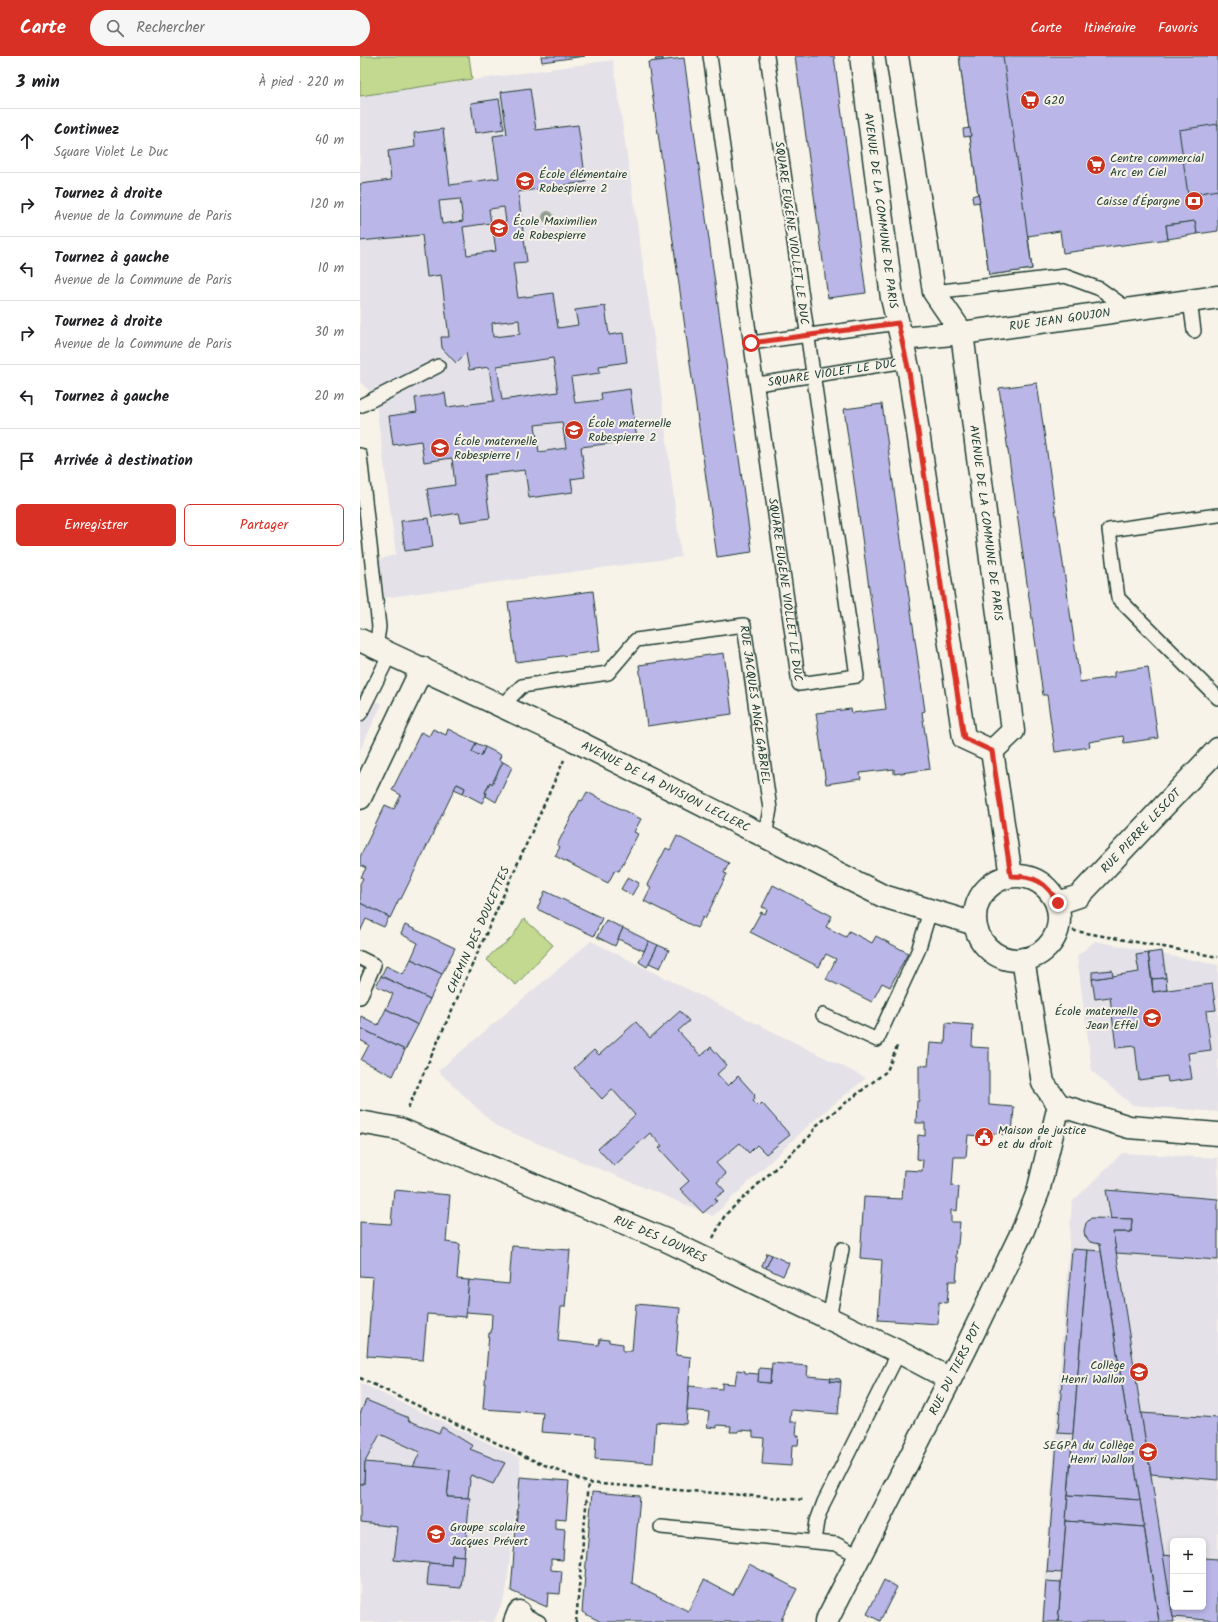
<!DOCTYPE html>
<html lang="fr">
<head>
<meta charset="utf-8">
<style>
  body { margin:0; font-family:Kalam,sans-serif; background:#f6f6f6; color:#202124 }
  .controls { position:absolute; right:12px; bottom:12px; display:grid; overflow:hidden; border-radius:6px; box-shadow:0 2px 6px #0003 }
  .controls button { width:36px; height:36px; display:grid; place-items:center; padding:0; border:0; border-bottom:1px solid #e0e0e0; background:#fff; color:#202124; font:20px sans-serif }
  .stop { position:absolute; width:12px; height:12px; margin:-9px; border:3px solid #d93025; border-radius:50%; background:#fff }
  .stop.end { background:#d93025; border-color:#fff; box-shadow:0 1px 4px #0008 }
  .list { margin:0; padding:0; list-style:none }
  h2 { display:flex; justify-content:space-between; align-items:center; height:52px; margin:0; padding:0 16px; font-size:17px }
  h2 small { font-size:13px; font-weight:400; color:#757577 }
  .list li { display:grid; grid-template-columns:26px 1fr auto; gap:12px; align-items:center; box-sizing:border-box; height:64px; padding:0 16px; border-top:1px solid #e0e0e0 }
  .list b { display:block; font-size:15px; white-space:nowrap }
  .list p { margin:0; font-size:13px; white-space:nowrap; color:#757577 }
  .list em { font-size:13px; font-style:normal; color:#757577 }
  .actions { display:flex; gap:8px; padding:12px 16px }
  .actions a { flex:1; padding:9px 0; border:1px solid #d93025; border-radius:6px; text-align:center; font-size:14px; color:#d93025 }
  .actions .main { background:#d93025; color:#fff }
  .icon { flex:none; width:22px; height:22px; fill:none; stroke:currentColor; stroke-width:2; stroke-linecap:round; stroke-linejoin:round }
  .map { position:relative; flex:none; width:858px; height:1566px; overflow:hidden }
  header { display:flex; align-items:center; gap:24px; box-sizing:border-box; height:56px; padding:0 20px; background:#d93025; color:#fff }
  header strong { font-size:19px }
  nav { display:flex; gap:22px; margin-inline-start:auto; font-size:14px }
  .search { width:280px; height:36px; background:#f6f6f6; display:flex; align-items:center; gap:10px; box-sizing:border-box; padding:0 14px; border-radius:22px; color:#757577; font-size:15px }
  main { display:flex }
  aside { flex:1; background:#fff }
  .map>svg:first-child { display:block }
  .built { fill:#e5e1e8; fill-rule:evenodd }
  .green { fill:#c2d98f; stroke:#708b62 }
  .building { fill:#bab6e7; stroke:#1f3d34; fill-rule:evenodd }
  .lines { fill:none; stroke-linecap:round; stroke-linejoin:round }
  .lane-casing { stroke:#1f3d34; stroke-width:16 }
  .street-casing { stroke:#1f3d34; stroke-width:25 }
  .secondary-casing { stroke:#1f3d34; stroke-width:25 }
  .path { stroke:#1f3d34; stroke-width:2.5; stroke-dasharray:4 3; stroke-linecap:butt }
  .lane { stroke:#f7f3e8; stroke-width:13 }
  .street { stroke:#f7f3e8; stroke-width:22 }
  .secondary { stroke:#f7f3e8; stroke-width:22 }
  .tree { fill:#92a08f }
  .route { stroke:#d93025; stroke-width:5 }
  .labels { text-anchor:middle; stroke-width:4; stroke-linejoin:round; paint-order:stroke }
  .poi-label { font-size:12px; fill:#1f3d34; stroke:#f7f3e8; text-anchor:start }
  .street-label { font-size:12px; fill:#1f3d34; stroke:#f7f3e8 }
</style>
</head>
<body>
<header>
<strong>Carte</strong>
<div class="search"><svg class="icon" aria-label="search" viewBox="0 0 24 24"><circle cx="10" cy="10" r="6"/><path d="M15 15l6 6"/></svg>Rechercher</div>
<nav><a>Carte</a><a>Itinéraire</a><a>Favoris</a></nav>
</header>
<main>
<aside>
<h2>3 min<small>À pied · 220 m</small></h2>
<ul class="list">
<li><svg class="icon" aria-label="ahead" viewBox="0 0 24 24"><path d="M12 20V5M6 11l6-6 6 6"/></svg><div><b>Continuez</b><p>Square Violet Le Duc</p></div><em>40 m</em></li>
<li><svg class="icon" aria-label="right" viewBox="0 0 24 24"><path d="M7 20v-9h11M14 6l5 5-5 5"/></svg><div><b>Tournez à droite</b><p>Avenue de la Commune de Paris</p></div><em>120 m</em></li>
<li><svg class="icon" aria-label="left" viewBox="0 0 24 24"><path d="M17 20v-9H6M10 6l-5 5 5 5"/></svg><div><b>Tournez à gauche</b><p>Avenue de la Commune de Paris</p></div><em>10 m</em></li>
<li><svg class="icon" aria-label="right" viewBox="0 0 24 24"><path d="M7 20v-9h11M14 6l5 5-5 5"/></svg><div><b>Tournez à droite</b><p>Avenue de la Commune de Paris</p></div><em>30 m</em></li>
<li><svg class="icon" aria-label="left" viewBox="0 0 24 24"><path d="M17 20v-9H6M10 6l-5 5 5 5"/></svg><div><b>Tournez à gauche</b></div><em>20 m</em></li>
<li><svg class="icon" aria-label="arrive" viewBox="0 0 24 24"><path d="M6 21V4h12l-3 4 3 4H6"/></svg><div><b>Arrivée à destination</b></div></li>
</ul>
<div class="actions"><a class="main">Enregistrer</a><a>Partager</a></div>
</aside>
<div class="map">
<svg width="858" height="1566" viewBox="0 0 858 1566">
  <rect width="100%" height="100%" fill="#f7f3e8"/>
  <filter id="ink" filterUnits="userSpaceOnUse"><feTurbulence type="fractalNoise" baseFrequency=".025" numOctaves="2"/><feDisplacementMap in="SourceGraphic" scale="8" xChannelSelector="R" yChannelSelector="G"/><feConvolveMatrix kernelMatrix="1 2 1 2 8 2 1 2 1" color-interpolation-filters="sRGB"/></filter>
  <g filter="url(#ink)">
    <g class="built">
      <polygon points="253,4 297,303 321,501 23,542 19,504 36,498 15,340 0,326 0,40"/>
      <polygon points="0,636 22,648 0,694"/>
      <polygon points="231,885 506,1022 451,1067 353,1160 136,1070 78,1015"/>
      <polygon points="735,885 858,909 858,1056 772,1049 732,1015 717,900"/>
      <path d="M762 1097 858 1102V1566H682L712 1146ZM813 1485H843V1551H813Z"/>
      <polygon points="0,1327 160,1402 160,1421 146,1536 134,1566 0,1566"/>
    </g>
    <g class="green">
      <polygon points="0,0 109,0 112,23 0,40"/>
      <path d="M164 863 193 889 156 929 127 904C132 894 144 890 151 882 156 877 159 869 164 863Z"/>
    </g>
    <g class="building">
      <polygon points="181,0 225,0 182,6"/>
      <polygon points="435,0 474,0 506,237 468,242"/>
      <polygon points="599,0 858,0 858,175 837,178 835,165 806,169 808,183 703,197 700,175 668,180 672,213 629,219"/>
      <polygon points="599,0 643,0 672,213 629,219"/>
      <polygon points="303,2 303,4 296,5 295,3"/>
      <polygon points="324,2 392,496 357,501 288,6"/>
      <path d="M170 32 176 74 218 69 226 126 158 136 167 206 153 207 158 242 193 237 198 272 218 269 215 254 245 250 249 279 263 277 267 306 239 310 240 317 211 321 215 347 242 344 241 337 270 333 277 384 221 391 225 421 211 423 213 436 169 442 165 414 124 419 130 462 101 466 99 457 72 461 67 433 95 429 92 402 64 406 61 385 33 389 29 360 57 356 55 342 85 337 87 351 134 345 129 311 109 314 106 297 96 307 82 292 81 281H89L81 219 67 221 62 179 0 185V128L31 124 28 95 55 91 54 77 83 73 90 129 139 122 133 80 147 78 141 36ZM100 143 103 165 82 168 79 145ZM144 151 146 166 132 167 136 195 107 199 103 171 131 167 129 153ZM159 264 160 278 133 281 132 267ZM193 302 198 336 142 344 137 310ZM202 366 206 392 179 396 175 369Z"/>
      <polygon points="139,43 144,73 115,77 111,47"/>
      <polygon points="858,68 858,134 828,139 819,74"/>
      <polygon points="610,72 611,80 604,81 603,73"/>
      <polygon points="618,138 620,146 613,147 612,140"/>
      <polygon points="835,165 837,178 808,183 806,169"/>
      <polygon points="677,327 720,626 754,621 754,616 788,611 798,682 764,687 763,680 729,686 730,691 695,696 687,639 683,639 639,332"/>
      <polygon points="522,348 565,655 562,656 570,713 534,718 534,713 500,717 501,723 466,728 456,657 491,653 492,657 526,653 484,353"/>
      <polygon points="69,462 73,491 45,495 41,465"/>
      <polygon points="233,535 240,595 156,606 148,546"/>
      <polygon points="364,597 372,658 287,670 279,609"/>
      <polygon points="73,673 86,679 88,673 116,687 112,696 121,700 125,691 141,699 139,704 143,706 132,728 130,726 125,737 127,737 122,747 103,737 105,732 97,728 41,843 39,843 30,862 0,847 0,828 3,822 1,821 6,812 0,809 0,801 25,749 34,753 41,739 32,734 61,676 69,680"/>
      <polygon points="116,687 125,691 121,700 112,696"/>
      <polygon points="143,706 152,711 136,746 126,740 127,737 125,737 130,726 132,728"/>
      <polygon points="97,728 105,732 103,737 94,733"/>
      <polygon points="227,736 281,763 274,776 278,778 259,815 255,814 248,827 195,800 200,791 197,789 220,744 222,745"/>
      <polygon points="317,780 369,807 364,817 367,818 345,863 343,861 337,872 284,845 291,831 287,829 306,792 310,794"/>
      <polygon points="268,821 279,827 272,839 261,833"/>
      <polygon points="413,829 472,860 466,871 486,881 489,875 512,887 516,880 548,897 530,931 522,927 512,946 466,923 476,903 466,898 459,911 390,876 401,856 405,858 407,853 402,851"/>
      <polygon points="185,835 242,862 234,880 177,853"/>
      <polygon points="0,847 29,861 24,871 6,863 0,876"/>
      <polygon points="246,864 263,872 255,890 237,881"/>
      <polygon points="45,869 95,892 82,918 51,903 58,887 41,878"/>
      <polygon points="263,872 289,885 284,895 258,883"/>
      <polygon points="289,885 298,889 287,911 279,906"/>
      <polygon points="298,889 309,894 300,912 289,907"/>
      <polygon points="802,895 806,922 792,923 788,897"/>
      <polygon points="788,897 793,936 852,928 856,954 846,955 851,994 828,997 832,1023 808,1026 807,1020 779,1024 775,990 756,992 750,941 735,943 732,923 779,916 776,899"/>
      <polygon points="51,903 82,918 70,943 21,920 26,910 43,918"/>
      <polygon points="752,914 753,920 732,923 732,916"/>
      <polygon points="21,920 70,943 58,969 26,953 33,938 16,930"/>
      <polygon points="806,922 807,934 793,936 792,923"/>
      <polygon points="26,953 58,969 45,994 0,972 1,960 18,969"/>
      <polygon points="320,955 329,965 318,975 341,1000 351,991 367,1009 357,1018 368,1030 378,1020 395,1039 394,1040 395,1042 393,1045 398,1050 402,1047 430,1079 406,1098 397,1089 389,1097 380,1087 356,1107 366,1118 357,1126 365,1135 355,1142 357,1145 343,1157 320,1133 329,1125 299,1092 302,1090 290,1077 254,1110 238,1093 275,1059 252,1033 242,1043 214,1012 234,994 239,999 276,966 290,982"/>
      <polygon points="586,967 613,969 612,991 629,992 629,1049 654,1051 652,1079 630,1077 630,1084 620,1083 620,1080 608,1079 606,1101 594,1101 592,1130 599,1131 597,1155 591,1154 591,1166 600,1166 598,1189 597,1189 596,1202 598,1202 596,1225 589,1225 587,1247 579,1246 578,1268 518,1264 522,1204 500,1202 504,1141 542,1143 544,1114 562,1115 563,1104 557,1103 558,1079 565,1080 565,1067 556,1067 557,1045 559,1045 559,1009 568,1010 570,987 585,988"/>
      <polygon points="0,972 45,994 33,1020 1,1004 9,989 0,984"/>
      <polygon points="34,1134 90,1139 86,1186 100,1188 97,1223 109,1224 106,1261 67,1258 63,1304 7,1300 13,1221 0,1220 0,1166 31,1168"/>
      <polygon points="746,1134 858,1143 858,1204 756,1197 753,1176 771,1176 772,1163 751,1163"/>
      <polygon points="731,1162 772,1163 771,1176 753,1176 814,1566 799,1566 740,1188 730,1186 725,1180 724,1175 726,1167"/>
      <polygon points="152,1190 210,1194 205,1251 201,1251 198,1285 239,1289 240,1283 249,1284 249,1286 263,1288 263,1295 272,1295 276,1248 320,1252 316,1299 331,1301 326,1368 296,1366 293,1407 235,1403 236,1380 181,1376 183,1357 123,1353 129,1277 131,1277 132,1258 106,1256 109,1224 149,1228"/>
      <polygon points="712,1193 728,1194 713,1378 698,1377"/>
      <polygon points="728,1194 741,1195 780,1444 708,1439"/>
      <polygon points="407,1197 412,1199 406,1212 402,1210"/>
      <polygon points="412,1199 429,1207 423,1220 406,1212"/>
      <polygon points="412,1307 448,1310 447,1320 471,1322 470,1325 481,1326 478,1358 431,1354 430,1366 437,1366 436,1380 439,1380 438,1389 432,1389 431,1410 402,1408 404,1382 393,1381 393,1375 379,1374 379,1376 370,1376 371,1370 357,1369 357,1372 347,1371 349,1356 327,1354 329,1330 362,1333 362,1327 375,1328 377,1314 385,1315 385,1317 399,1318 398,1326 410,1327"/>
      <polygon points="399,1312 411,1313 410,1327 398,1326"/>
      <polygon points="471,1322 480,1323 481,1326 470,1325"/>
      <polygon points="6,1344 49,1362 48,1364 79,1377 82,1371 113,1390 110,1393 145,1407 133,1428 111,1419 109,1423 110,1424 108,1442 87,1441 90,1414 53,1411 60,1396 20,1378 5,1406 4,1428 0,1428 0,1358"/>
      <polygon points="781,1357 858,1362 858,1424 791,1418"/>
      <polygon points="697,1385 712,1386 702,1517 687,1516"/>
      <polygon points="5,1406 90,1414 87,1441 110,1442 104,1500 92,1499 91,1509 34,1504 38,1471 0,1467 0,1428 4,1428"/>
      <polygon points="160,1421 209,1425 206,1463 195,1462 195,1472 205,1473 203,1504 191,1503 191,1514 202,1515 200,1538 188,1537 187,1551 151,1535"/>
      <polygon points="232,1436 280,1440 272,1527 328,1555 344,1524 373,1539 389,1508 437,1533 421,1564 425,1566 241,1566 222,1556"/>
      <polygon points="708,1439 780,1444 784,1471 706,1465"/>
      <polygon points="706,1465 784,1471 799,1566 698,1566"/>
      <polygon points="92,1499 104,1500 101,1532 67,1529 69,1507 91,1509"/>
      <polygon points="803,1499 813,1500 813,1551 843,1551 843,1502 858,1503 858,1565 813,1561"/>
      <polygon points="524,1524 537,1531 520,1565 507,1558"/>
      <polygon points="686,1525 701,1526 698,1566 683,1566"/>
    </g>
    <g class="lines">
      <defs>
        <g id="lane">
          <path id="s1" d="M350 0 439 628 497 620 407 0"/>
          <polyline points="574,236 705,220 740,233 768,253"/>
          <polyline points="830,245 834,275"/>
          <polyline points="391,287 538,267"/>
          <path id="s2" d="M397 328 547 305"/>
          <polyline points="0,350 78,310"/>
          <polyline points="0,399 19,571 16,592"/>
          <polyline points="858,459 749,474 758,542 858,642"/>
          <path id="s3" d="M142 650 162 630 248 617 276 584 384 569 410 753 405 780"/>
          <polyline points="0,658 30,598"/>
          <polyline points="0,902 14,909 0,941"/>
          <polyline points="463,959 517,984 558,895 570,855"/>
          <polyline points="469,1263 482,1193"/>
          <polyline points="301,1471 476,1488 499,1500"/>
          <polyline points="454,1485 457,1465 464,1446 539,1296"/>
          <polyline points="159,1556 179,1566"/>
        </g>
        <g id="street">
          <path id="s4" d="M542 283 602 277 858 241"/>
          <path id="s5" d="M0 584 214 684 523 840 615 868"/>
          <polyline points="0,742 62,612"/>
          <path id="s6" d="M698 847 719 840 858 693"/>
          <path id="s7" d="M0 1066 39 1073 308 1185 539 1296 590 1323"/>
          <polyline points="155,1566 159,1556"/>
          <path id="s8" d="M466 1566 605 1294 663 1174 678 1136 699 1049"/>
        </g>
        <g id="secondary">
          <path id="s9" d="M501 0 532 242 549 316 604 682 632 695"/>
          <path id="s10" d="M537 0 574 236 602 277 653 675 632 695"/>
          <polyline points="632,695 651,820"/>
          <circle cx="657" cy="862" r="42"/>
          <polyline points="663,903 683,1027 699,1049 769,1071 858,1078"/>
        </g>
      </defs>
      <use href="#lane" class="lane-casing"/>
      <use href="#street" class="street-casing"/>
      <use href="#secondary" class="secondary-casing"/>
      <g class="path">
        <polyline points="699,872 858,901"/>
        <polyline points="48,1052 204,704"/>
        <polyline points="353,1182 365,1159 450,1080 457,1069 527,1015 538,988"/>
        <polyline points="0,1322 168,1402 228,1427 445,1444"/>
        <polyline points="216,1566 228,1427"/>
      </g>
      <use href="#lane" class="lane"/>
      <use href="#street" class="street"/>
      <use href="#secondary" class="secondary"/>
    </g>
    <circle class="tree" cx="188" cy="161" r="6"/>
  </g>
  <g class="lines" filter="url(#ink)">
    <path class="route" d="M391 287 538 267 549 316 604 682 632 695 651 820C675 820 686 826 698 847"/>
  </g>
  <defs>
    <symbol id="supermarket-disc" viewBox="-11 -11 22 22"><circle r="9.5" fill="#c8321e" stroke="#f7f3e8"/><path d="M-6-5.5h2.5l.6 2H6L4.5 2H-2.5L-4.4-4H-6ZM-1.5 3.2a1.3 1.3 0 1 0 .1 0ZM3 3.2a1.3 1.3 0 1 0 .1 0Z" fill="#fff"/></symbol>
    <symbol id="school-disc" viewBox="-11 -11 22 22"><circle r="9.5" fill="#c8321e" stroke="#f7f3e8"/><path d="M0-5L7-2L0 1L-7-2ZM-4 1L0 2.5L4 1V4Q0 6-4 4Z" fill="#fff"/></symbol>
    <symbol id="bank-disc" viewBox="-11 -11 22 22"><circle r="9.5" fill="#c8321e" stroke="#f7f3e8"/><path d="M-6-4H6V4H-6ZM0-2.3a2.3 2.3 0 1 0 0 4.6a2.3 2.3 0 1 0 0-4.6Z" fill="#fff"/></symbol>
    <symbol id="civic-disc" viewBox="-11 -11 22 22"><circle r="9.5" fill="#c8321e" stroke="#f7f3e8"/><path d="M-.6-6.5H3V-4.5H.6V-3L4-1V1h2V6H-6V1h2V-1L-.6-3ZM-1.2 2.5V6h2.4V2.5Z" fill="#fff"/></symbol>
  </defs>
  <g fill-rule="evenodd">
    <use href="#supermarket-disc" x="659" y="33" width="22" height="22"/>
    <use href="#supermarket-disc" x="725" y="98" width="22" height="22"/>
    <use href="#school-disc" x="154" y="114" width="22" height="22"/>
    <use href="#bank-disc" x="823" y="134" width="22" height="22"/>
    <use href="#school-disc" x="128" y="161" width="22" height="22"/>
    <use href="#school-disc" x="203" y="363" width="22" height="22"/>
    <use href="#school-disc" x="69" y="381" width="22" height="22"/>
    <use href="#school-disc" x="781" y="951" width="22" height="22"/>
    <use href="#civic-disc" x="613" y="1070" width="22" height="22"/>
    <use href="#school-disc" x="768" y="1305" width="22" height="22"/>
    <use href="#school-disc" x="777" y="1385" width="22" height="22"/>
    <use href="#school-disc" x="65" y="1467" width="22" height="22"/>
  </g>
  <g class="labels">
    <g class="poi-label">
      <text x="684" y="48">G20</text>
      <text x="750" y="106">Centre commercial<tspan x="750" dy="14">Arc en Ciel</tspan></text>
      <text x="179" y="122">École élémentaire<tspan x="179" dy="14">Robespierre 2</tspan></text>
      <text x="820" y="149" text-anchor="end">Caisse d'Épargne</text>
      <text x="153" y="169">École Maximilien<tspan x="153" dy="14">de Robespierre</tspan></text>
      <text x="228" y="371">École maternelle<tspan x="228" dy="14">Robespierre 2</tspan></text>
      <text x="94" y="389">École maternelle<tspan x="94" dy="14">Robespierre 1</tspan></text>
      <text x="778" y="959" text-anchor="end">École maternelle<tspan x="778" dy="14">Jean Effel</tspan></text>
      <text x="638" y="1078">Maison de justice<tspan x="638" dy="14">et du droit</tspan></text>
      <text x="765" y="1313" text-anchor="end">Collège<tspan x="765" dy="14">Henri Wallon</tspan></text>
      <text x="774" y="1393" text-anchor="end">SEGPA du Collège<tspan x="774" dy="14">Henri Wallon</tspan></text>
      <text x="90" y="1475">Groupe scolaire<tspan x="90" dy="14">Jacques Prévert</tspan></text>
    </g>
    <g class="street-label">
      <text dy="4" stroke="none"><textPath href="#s9" startOffset="156">AVENUE DE LA COMMUNE DE PARIS</textPath></text>
      <text transform="translate(432 177) rotate(82)" y="4">SQUARE EUGÉNE VIOLLET LE DUC</text>
      <text dy="4" stroke="none"><textPath href="#s4" startOffset="159">RUE JEAN GOUJON</textPath></text>
      <text dy="4" stroke="none"><textPath href="#s2" startOffset="76">SQUARE VIOLET LE DUC</textPath></text>
      <text dy="4" stroke="none"><textPath href="#s10" startOffset="480">AVENUE DE LA COMMUNE DE PARIS</textPath></text>
      <text dy="4" stroke="none"><textPath href="#s1" startOffset="539">SQUARE EUGÉNE VIOLLET LE DUC</textPath></text>
      <text dy="4" stroke="none"><textPath href="#s3" startOffset="348">RUE JACQUES ANGE GABRIEL</textPath></text>
      <text dy="4" stroke="none"><textPath href="#s5" startOffset="339">AVENUE DE LA DIVISION LECLERC</textPath></text>
      <text dy="4" stroke="none"><textPath href="#s6" startOffset="112">RUE PIERRE LESCOT</textPath></text>
      <text transform="translate(118 874) rotate(-66)" y="4">CHEMIN DES DOUCETTES</text>
      <text dy="4" stroke="none"><textPath href="#s7" startOffset="323">RUE DES LOUVRES</textPath></text>
      <text dy="4" stroke="none"><textPath href="#s8" startOffset="284">RUE DU TIERS POT</textPath></text>
    </g>
  </g>
</svg>
<div class="controls">
<button>+</button>
<button>−</button>
</div>
<div class="stop" style="left:391px;top:287px"></div>
<div class="stop end" style="left:698px;top:847px"></div>
</div>
</main>
</body>
</html>
